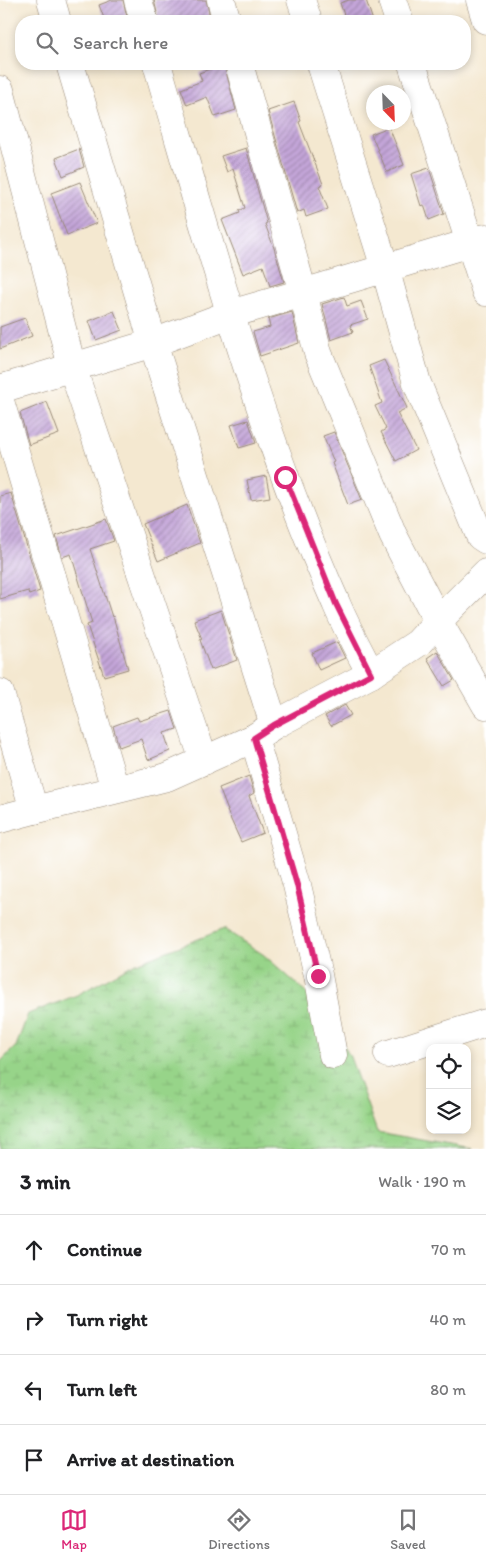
<!DOCTYPE html>
<html lang="en">
<head>
<meta charset="utf-8">
<style>
  body { margin:0; font-family:Itim,sans-serif; background:#f2f2f2; color:#202124 }
  .controls { position:absolute; right:15px; bottom:15px; display:grid; overflow:hidden; border-radius:10px; box-shadow:0 2px 8px #0003 }
  .controls button { width:45px; height:45px; display:grid; place-items:center; padding:0; border:0; border-bottom:1px solid #e0e0e0; background:#fff; color:#202124; font:25px sans-serif }
  .compass { position:absolute; left:366px; top:85px; width:45px; height:45px; border-radius:50%; background:#fff; box-shadow:0 2px 8px #0003; rotate:157deg }
  .stop { position:absolute; width:15px; height:15px; margin:-11px; border:4px solid #db2777; border-radius:50%; background:#fff }
  .stop.end { background:#db2777; border-color:#fff; box-shadow:0 1px 5px #0008 }
  .list { margin:0; padding:0; list-style:none }
  h2 { display:flex; justify-content:space-between; align-items:center; height:65px; margin:0; padding:0 20px; font-size:21px }
  h2 small { font-size:16px; font-weight:400; color:#757577 }
  .list li { display:grid; grid-template-columns:32px 1fr auto; gap:15px; align-items:center; box-sizing:border-box; height:70px; padding:0 20px; border-top:1px solid #e0e0e0 }
  .list b { display:block; font-size:19px; white-space:nowrap }
  .list em { font-size:16px; font-style:normal; color:#757577 }
  .icon { flex:none; width:28px; height:28px; fill:none; stroke:currentColor; stroke-width:2; stroke-linecap:round; stroke-linejoin:round }
  .map { position:relative; flex:none; width:486px; height:1149px; overflow:hidden }
  .search { position:absolute; background:#fff; box-shadow:0 2px 8px #0003; left:15px; right:15px; top:15px; height:55px; display:flex; align-items:center; gap:12px; box-sizing:border-box; padding:0 18px; border-radius:20px; color:#757577; font-size:19px }
  .sheet { height:345px; background:#fff }
  nav { display:flex; justify-content:space-around; align-items:center; box-sizing:border-box; height:70px; border-top:1px solid #e0e0e0; background:#fff; font-size:14px; color:#757577 }
  nav a { display:grid; justify-items:center; gap:2px }
  nav .on { color:#db2777 }
  .map>svg:first-child { display:block }
  .wetland { fill:url(#wetland-marsh); stroke:#697f54 }
  .building { fill:url(#building-hatch) }
  .lines { fill:none; stroke-linecap:round; stroke-linejoin:round }
  .minor-casing { stroke:#988977; stroke-width:29 }
  .minor { stroke:#fff; stroke-width:28 }
  .route { stroke:#db2777; stroke-width:6 }
</style>
</head>
<body>
<div class="map">
<svg width="486" height="1149" viewBox="0 0 486 1149">
  <defs>
    <pattern id="wetland-marsh" width="20" height="14" patternUnits="userSpaceOnUse" patternTransform="scale(1.25)"><rect width="20" height="14" fill="#97d489"/><path d="M1 5h8M5 5V1M11 12h8M15 12V8" fill="none" stroke="#83b676"/></pattern>
    <pattern id="building-hatch" width="6" height="6" patternUnits="userSpaceOnUse" patternTransform="scale(1.25)"><rect width="6" height="6" fill="#c4a6d9"/><path d="M-1 1l2-2M0 6l6-6M5 7l2-2" fill="none" stroke="#a087af"/></pattern>
  </defs>
  <rect width="100%" height="100%" fill="#fff"/>
  <filter id="ink" filterUnits="userSpaceOnUse"><feTurbulence type="fractalNoise" baseFrequency=".02" numOctaves="2"/><feDisplacementMap in="SourceGraphic" scale="10" xChannelSelector="R" yChannelSelector="G"/><feConvolveMatrix kernelMatrix="1 2 1 2 8 2 1 2 1" color-interpolation-filters="sRGB"/></filter>
  <filter id="wash" filterUnits="userSpaceOnUse"><feTurbulence type="fractalNoise" baseFrequency=".0096" numOctaves="4" result="noise"/><feDisplacementMap in="SourceGraphic" scale="20" xChannelSelector="R" yChannelSelector="G"/><feGaussianBlur stdDeviation="1.12" result="paint"/><feColorMatrix in="noise" values="0 0 0 0 0 0 0 0 0 0 0 0 0 0 0 0 0 1.4 0 .05"/><feComposite in="paint" operator="in"/></filter>
  <g filter="url(#wash)">
    <rect width="100%" height="100%" fill="#f4e8d0"/>
    <polygon class="wetland" points="224,929 264,955 324,1008 350,1057 377,1132 473,1149 0,1149 0,1062 16,1046 28,1014 77,995 134,964"/>
    <g id="blocks">
      <g class="building">
        <polygon points="112,0 123,0 128,21 105,21 99,5"/>
        <polygon points="154,0 206,0 211,21 159,21"/>
        <polygon points="349,0 366,0 373,21 346,21 340,3"/>
        <polygon points="224,64 236,110 215,117 207,97 187,105 181,89 202,81 199,73"/>
        <polygon points="294,102 301,121 299,122 323,184 319,186 328,209 306,217 304,210 297,213 268,111"/>
        <polygon points="389,127 404,165 387,172 371,134"/>
        <polygon points="246,148 267,223 265,224 274,248 284,282 270,286 263,266 243,274 222,220 240,213 239,211 245,208 233,169 227,172 221,156"/>
        <polygon points="79,149 84,167 63,176 56,158"/>
        <polygon points="429,168 444,214 429,220 424,205 421,206 411,174"/>
        <polygon points="80,182 97,223 67,235 51,193"/>
        <polygon points="344,297 347,306 361,301 368,319 350,325 353,332 331,340 322,304"/>
        <polygon points="114,311 122,330 96,340 89,321"/>
        <polygon points="292,312 299,343 260,356 253,332 270,327 268,319"/>
        <polygon points="25,318 32,336 0,349 0,327"/>
        <polygon points="384,360 407,408 397,413 416,450 396,461 381,432 386,429 375,406 382,403 369,366"/>
        <polygon points="47,402 59,434 29,445 20,413"/>
        <polygon points="248,420 256,443 239,448 231,425"/>
        <polygon points="334,432 362,500 348,505 332,463 334,462 323,436"/>
        <polygon points="266,476 270,497 251,500 247,480"/>
        <polygon points="11,493 40,591 29,595 28,591 0,599 0,496"/>
        <polygon points="187,505 200,543 158,561 143,524"/>
        <polygon points="106,519 114,541 90,549 112,617 113,616 128,669 104,676 87,625 92,623 71,554 62,557 56,536"/>
        <polygon points="221,610 237,660 211,670 200,640 202,639 194,620"/>
        <polygon points="337,642 345,658 319,670 312,653"/>
        <polygon points="437,651 454,680 444,686 427,658"/>
        <polygon points="345,705 351,715 331,726 325,716"/>
        <polygon points="171,711 177,729 164,733 170,751 148,760 141,739 119,747 113,726 137,717 139,721"/>
        <polygon points="249,776 254,793 249,796 263,833 241,842 227,811 228,811 219,788"/>
      </g>
    </g>
  </g>
  <g filter="url(#ink)">
    <use href="#blocks" fill-opacity="0" stroke="#988977" stroke-width="1"/>
    <g class="lines">
      <defs>
        <g id="minor">
          <polyline points="51,0 57,21"/>
          <polyline points="138,0 144,21"/>
          <polyline points="221,0 227,21"/>
          <polyline points="301,0 308,21"/>
          <polyline points="392,0 399,21"/>
          <polyline points="480,0 486,20"/>
          <polyline points="70,64 153,343 274,725"/>
          <path d="M157 64C210 245 259 430 336 603 346 627 359 651 371 674"/>
          <polyline points="239,64 303,293 318,353 393,535 438,621 486,705"/>
          <polyline points="321,64 385,268 417,383 480,536 486,540"/>
          <polyline points="412,64 486,292"/>
          <polyline points="0,90 72,367 204,761"/>
          <polyline points="0,389 153,343 230,314 303,293 486,238"/>
          <polyline points="0,401 115,789"/>
          <polyline points="0,693 34,810"/>
          <polyline points="254,738 297,885 318,975 333,1055"/>
          <polyline points="0,819 34,810 167,777 254,738 274,725 371,674 418,643 438,621 486,573"/>
          <polyline points="388,1054 486,1023"/>
        </g>
      </defs>
      <use href="#minor" class="minor-casing"/>
      <use href="#minor" class="minor"/>
    </g>
  </g>
  <g class="lines" filter="url(#ink)">
    <polyline class="route" points="285,477 336,604 371,674 274,725 254,738 297,885 318,976"/>
  </g>
</svg>
<div class="controls">
<button><svg class="icon" aria-label="locate" viewBox="0 0 24 24"><circle cx="12" cy="12" r="6"/><path d="M12 2v4M12 18v4M2 12h4M18 12h4"/></svg></button>
<button><svg class="icon" aria-label="layers" viewBox="0 0 24 24"><path d="M12 4l9 5-9 5-9-5zM3 14l9 5 9-5"/></svg></button>
</div>
<svg class="compass" viewBox="-18 -18 36 36"><path d="M0-13l5 13h-10z" fill="#e53935"/><path d="M0 13l5-13h-10z" fill="#757577"/></svg>
<div class="stop" style="left:285px;top:477px"></div>
<div class="stop end" style="left:318px;top:976px"></div>
<div class="search"><svg class="icon" aria-label="search" viewBox="0 0 24 24"><circle cx="10" cy="10" r="6"/><path d="M15 15l6 6"/></svg>Search here</div>
</div>
<section class="sheet">
<h2>3 min<small>Walk · 190 m</small></h2>
<ul class="list">
<li><svg class="icon" aria-label="ahead" viewBox="0 0 24 24"><path d="M12 20V5M6 11l6-6 6 6"/></svg><div><b>Continue</b></div><em>70 m</em></li>
<li><svg class="icon" aria-label="right" viewBox="0 0 24 24"><path d="M7 20v-9h11M14 6l5 5-5 5"/></svg><div><b>Turn right</b></div><em>40 m</em></li>
<li><svg class="icon" aria-label="left" viewBox="0 0 24 24"><path d="M17 20v-9H6M10 6l-5 5 5 5"/></svg><div><b>Turn left</b></div><em>80 m</em></li>
<li><svg class="icon" aria-label="arrive" viewBox="0 0 24 24"><path d="M6 21V4h12l-3 4 3 4H6"/></svg><div><b>Arrive at destination</b></div></li>
</ul>
</section>
<nav>
<a class="on"><svg class="icon" aria-label="map" viewBox="0 0 24 24"><path d="M3 6l6-2 6 2 6-2v14l-6 2-6-2-6 2zM9 4v14M15 6v14"/></svg>Map</a>
<a><svg class="icon" aria-label="directions" viewBox="0 0 24 24"><path d="M12 3l9 9-9 9-9-9zM9 14v-3h6M13 9l2 2-2 2"/></svg>Directions</a>
<a><svg class="icon" aria-label="saved" viewBox="0 0 24 24"><path d="M7 4h10v16l-5-4-5 4z"/></svg>Saved</a>
</nav>
</body>
</html>
